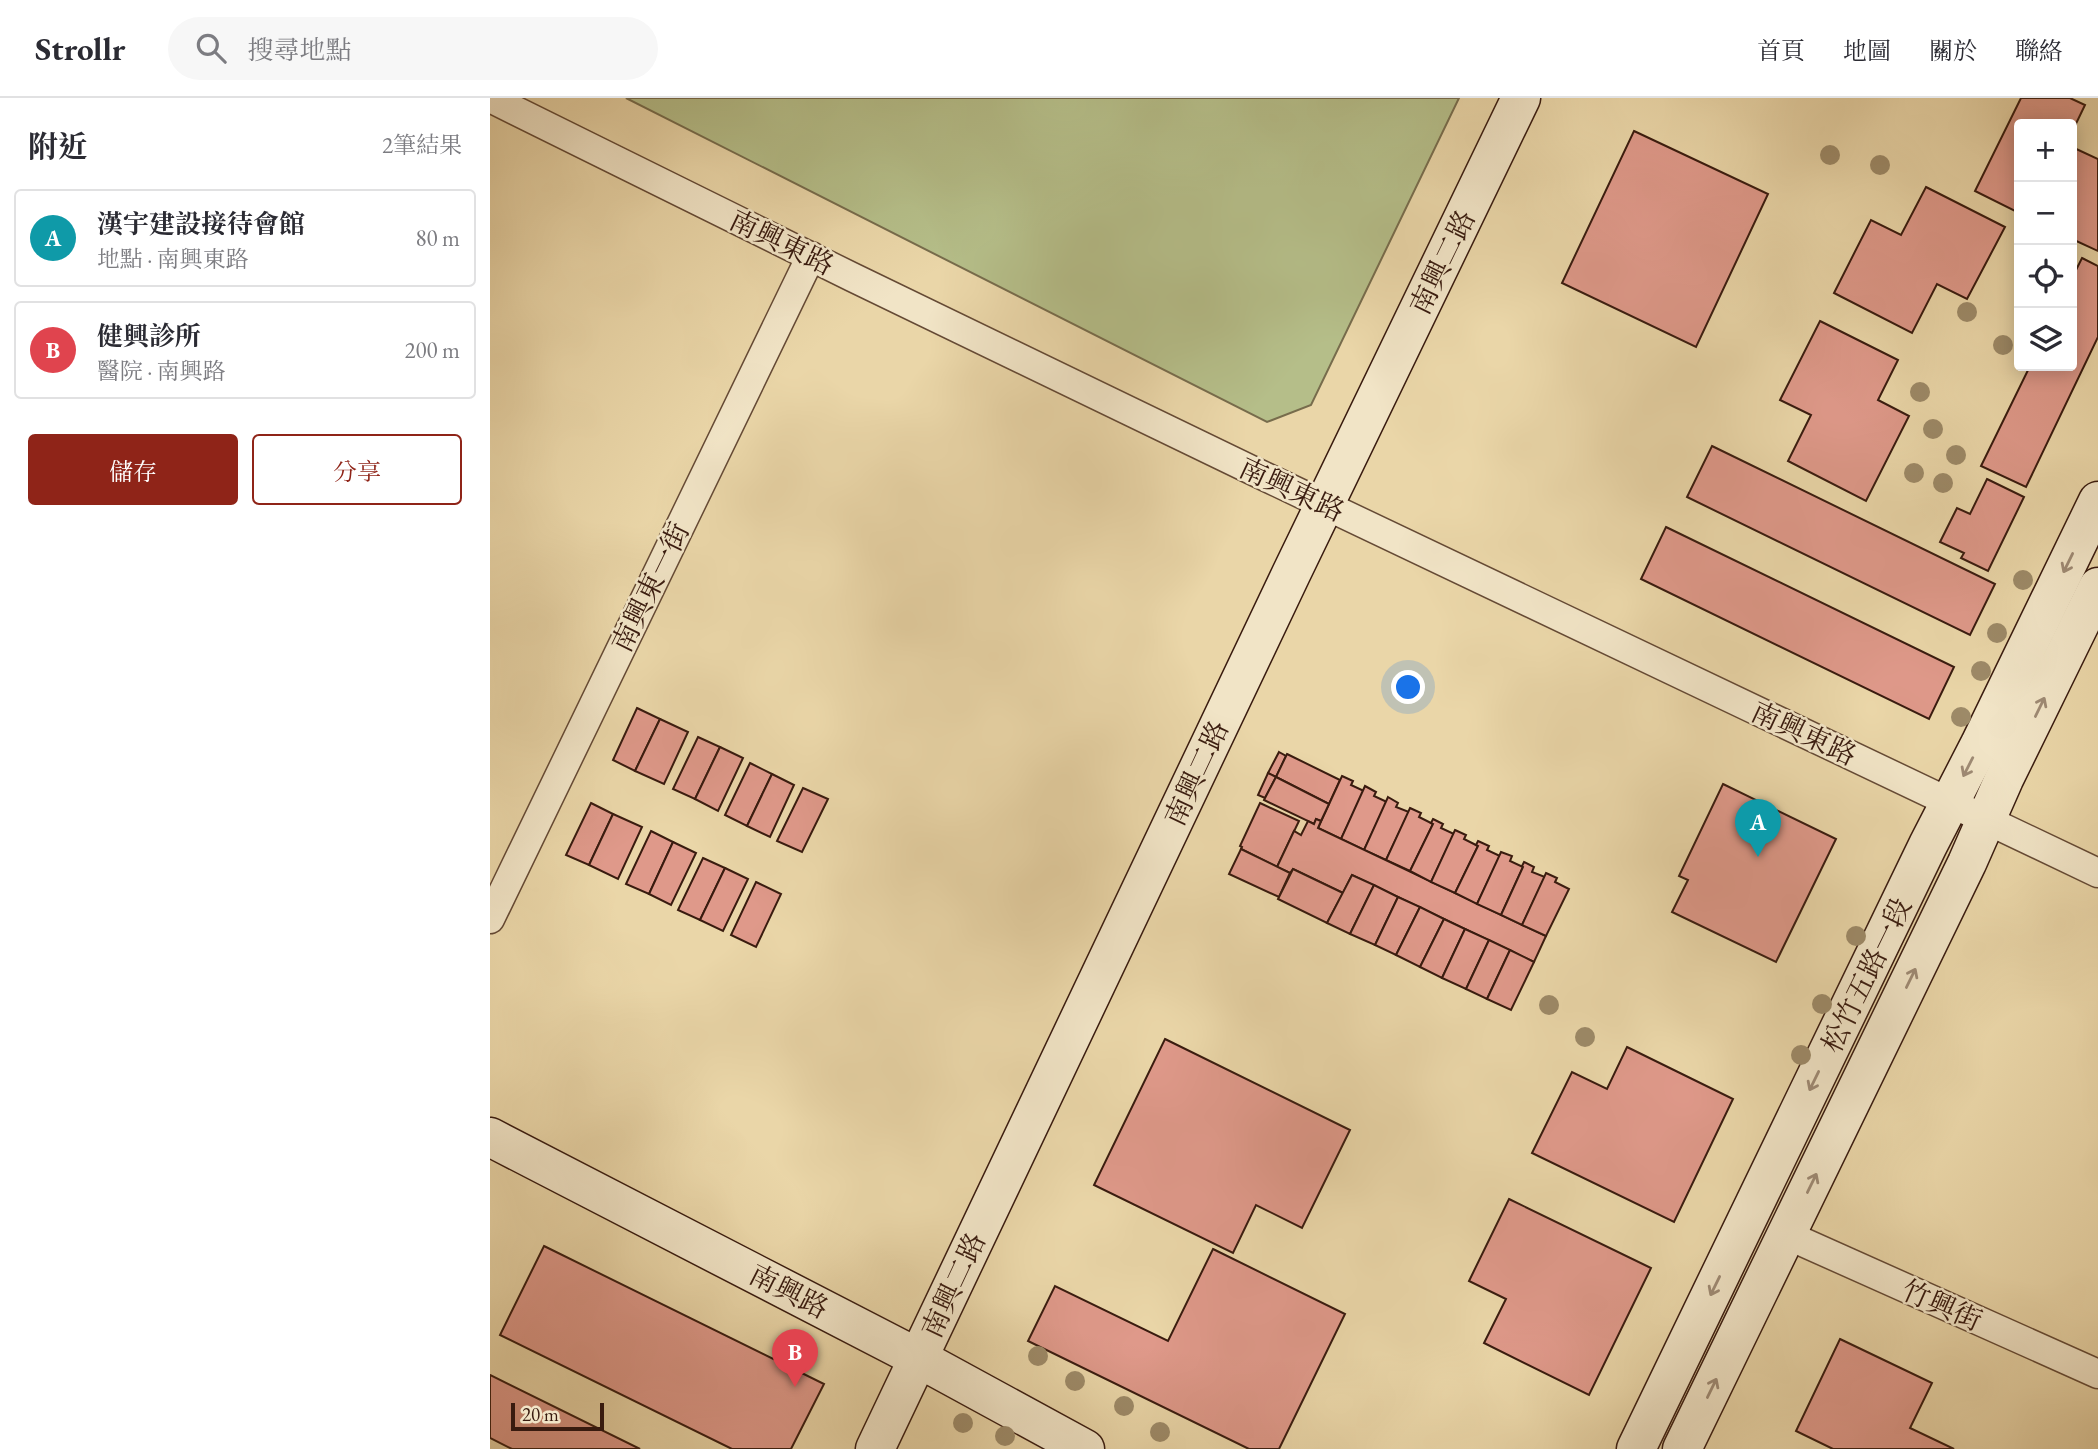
<!DOCTYPE html>
<html lang="zh-TW">
<head>
<meta charset="utf-8">
<style>
  body { margin:0; font-family:"EB Garamond","Noto Serif TC",serif; background:#f7f7f7; color:#2b2b33 }
  .controls { position:absolute; right:21px; top:21px; display:grid; overflow:hidden; border-radius:7px; box-shadow:0 4px 18px #0003 }
  .controls button { width:63px; height:63px; display:grid; place-items:center; padding:0; border:0; border-bottom:2px solid #e1e1e2; background:#fff; color:#2b2b33; font:35px sans-serif }
  .scale { position:absolute; left:21px; bottom:18px; width:93px; box-sizing:border-box; padding-left:7px; border:4px solid #391b0f; border-top:0; font-size:19px; line-height:24px; white-space:nowrap; color:#391b0f; -webkit-text-stroke:5px #f1e4c6; paint-order:stroke }
  .you { position:absolute; left:919px; top:590px; width:24px; height:24px; margin:-18px; border:5px solid #fff; border-radius:50%; background:#1a73e8; box-shadow:0 0 0 10px #1a73e833 }
  .badge { display:grid; place-items:center; width:46px; height:46px; border-radius:50%; background:#8f2418; color:#fff; font-size:23px; font-weight:700 }
  .pin { position:absolute; translate:-50% -58px; filter:drop-shadow(0 2px 4px #0008) }
  .pin::after { content:''; position:absolute; top:37px; width:24px; height:21px; background:inherit; clip-path:polygon(0 0,100% 0,50% 100%) }
  .list { margin:0; padding:0; list-style:none }
  h2 { display:flex; justify-content:space-between; align-items:center; height:91px; margin:0; padding:0 28px; font-size:30px }
  h2 small { font-size:23px; font-weight:400; color:#7c7c81 }
  .list li { display:grid; grid-template-columns:46px 1fr auto; gap:21px; align-items:center; box-sizing:border-box; height:98px; margin:0 14px 14px; padding:0 14px; border:2px solid #e1e1e2; border-radius:7px }
  .list b { display:block; font-size:26px; white-space:nowrap }
  .list p { margin:0; font-size:23px; white-space:nowrap; color:#7c7c81 }
  .list em { font-size:23px; font-style:normal; color:#7c7c81 }
  .actions { display:flex; gap:14px; padding:21px 28px }
  .actions a { flex:1; padding:16px 0; border:2px solid #8f2418; border-radius:7px; text-align:center; font-size:24px; color:#8f2418 }
  .actions .main { background:#8f2418; color:#fff }
  .icon { flex:none; width:38px; height:38px; fill:none; stroke:currentColor; stroke-width:2; stroke-linecap:round; stroke-linejoin:round }
  .map { position:relative; flex:none; width:1608px; height:1351px; overflow:hidden }
  header { display:flex; align-items:center; gap:42px; box-sizing:border-box; height:98px; padding:0 35px; background:#fff; border-bottom:2px solid #e1e1e2 }
  header strong { font-size:33px }
  nav { display:flex; gap:38px; margin-inline-start:auto; font-size:24px }
  .search { width:490px; height:63px; background:#f7f7f7; display:flex; align-items:center; gap:18px; box-sizing:border-box; padding:0 24px; border-radius:38px; color:#7c7c81; font-size:26px }
  main { display:flex }
  aside { flex:1; background:#fff }
  .map>svg:first-child { display:block }
  .green { fill:#b5be89; stroke:#776c4c; stroke-width:2 }
  .building { fill:#df998a; stroke:#391b0f; stroke-width:2 }
  .lines { fill:none; stroke-linecap:round; stroke-linejoin:round }
  .street-casing { stroke:#654a35; stroke-width:31 }
  .secondary-casing { stroke:#391b0f; stroke-width:41 }
  .street { stroke:#f1e4c6; stroke-width:28 }
  .secondary { stroke:#f1e4c6; stroke-width:38 }
  .tree { fill:#9d8a68 }
  .oneway { stroke:#9e8a74 }
  .labels { text-anchor:middle; stroke-width:5; stroke-linejoin:round; paint-order:stroke }
  .street-label { font-size:28px; fill:#391b0f; stroke:#f1e4c6 }
</style>
</head>
<body>
<header>
<strong>Strollr</strong>
<div class="search"><svg class="icon" aria-label="search" viewBox="0 0 24 24"><circle cx="10" cy="10" r="6"/><path d="M15 15l6 6"/></svg>搜尋地點</div>
<nav><a>首頁</a><a>地圖</a><a>關於</a><a>聯絡</a></nav>
</header>
<main>
<aside>
<h2>附近<small>2筆結果</small></h2>
<ul class="list">
<li><span class="badge" style="background:#0f9aa8">A</span><div><b>漢宇建設接待會館</b><p>地點 · 南興東路</p></div><em>80 m</em></li>
<li><span class="badge" style="background:#e0444e">B</span><div><b>健興診所</b><p>醫院 · 南興路</p></div><em>200 m</em></li>
</ul>
<div class="actions"><a class="main">儲存</a><a>分享</a></div>
</aside>
<div class="map">
<svg width="1608" height="1351" viewBox="0 0 1608 1351">
  <rect width="100%" height="100%" fill="#ead6a8"/>
  <filter id="stains"><feTurbulence type="fractalNoise" baseFrequency=".00286" numOctaves="4"/><feColorMatrix values="0 0 0 0 .2 0 0 0 0 .09 0 0 0 0 .02 0 0 0 .5 -.17"/></filter>
  <radialGradient id="worn" r=".72"><stop offset=".6" stop-color="#630" stop-opacity="0"/><stop offset="1" stop-color="#630" stop-opacity=".3"/></radialGradient>
  <polygon class="green" points="136,0 969,0 821,307 777,324"/>
  <g class="building">
    <polygon points="1531,0 1580,0 1595,7 1582,34 1582,26 1529,26 1529,115 1485,93"/>
    <polygon points="1144,33 1278,96 1206,249 1072,185"/>
    <polygon points="1582,49 1608,61 1608,153 1582,141"/>
    <polygon points="1436,89 1515,129 1477,201 1447,186 1422,235 1344,195 1381,122 1411,137"/>
    <polygon points="1592,160 1608,168 1608,239 1536,389 1491,368 1540,268 1582,268 1582,180"/>
    <polygon points="1330,223 1408,262 1388,302 1419,318 1376,403 1298,363 1321,317 1290,302"/>
    <polygon points="1222,348 1505,486 1480,537 1197,399"/>
    <polygon points="1497,381 1534,399 1498,473 1471,460 1474,455 1450,444 1467,410 1480,416"/>
    <polygon points="1176,429 1464,569 1439,621 1151,481"/>
    <polygon points="147,610 170,621 145,673 123,662"/>
    <polygon points="170,621 198,634 174,686 145,673"/>
    <polygon points="208,639 230,649 205,701 183,691"/>
    <polygon points="230,649 253,660 228,713 205,701"/>
    <polygon points="789,654 796,658 786,679 778,675"/>
    <polygon points="797,656 850,682 839,706 786,679"/>
    <polygon points="260,665 282,676 257,728 235,717"/>
    <polygon points="778,675 786,679 775,700 768,697"/>
    <polygon points="282,676 304,687 280,739 257,728"/>
    <polygon points="852,678 863,683 861,687 874,693 851,741 828,730"/>
    <polygon points="786,679 839,706 831,723 826,721 824,726 774,702"/>
    <polygon points="1233,686 1346,741 1286,864 1182,814 1198,782 1189,778"/>
    <polygon points="875,688 886,694 884,698 897,704 874,752 851,741"/>
    <polygon points="313,690 338,701 312,754 287,743"/>
    <polygon points="898,699 908,705 906,709 919,714 896,762 874,752"/>
    <polygon points="101,705 123,716 99,767 76,757"/>
    <polygon points="770,705 809,723 787,769 751,751 752,749 750,748"/>
    <polygon points="920,710 931,715 929,719 943,726 920,773 896,762"/>
    <polygon points="123,716 152,729 128,781 99,767"/>
    <polygon points="826,721 831,723 828,730 1056,838 1044,864 862,777 853,795 803,771 800,775 787,769 804,733 811,737 818,723 824,726"/>
    <polygon points="943,721 953,726 951,730 964,736 941,784 920,773 943,726 941,725"/>
    <polygon points="965,732 976,737 974,741 988,748 965,795 941,784"/>
    <polygon points="161,733 183,744 159,796 136,786"/>
    <polygon points="988,743 999,748 997,752 1010,758 987,806 965,795 988,748 986,747"/>
    <polygon points="183,744 206,755 181,807 159,796"/>
    <polygon points="751,751 800,775 789,799 739,776"/>
    <polygon points="1011,754 1022,758 1020,763 1033,769 1011,817 987,806"/>
    <polygon points="213,760 235,770 210,822 188,812"/>
    <polygon points="1034,764 1044,769 1042,774 1055,779 1032,827 1011,817 1033,769 1032,768"/>
    <polygon points="235,770 258,781 233,833 210,822"/>
    <polygon points="803,771 853,795 837,825 788,801"/>
    <polygon points="1056,775 1067,780 1065,784 1079,791 1056,838 1032,827"/>
    <polygon points="862,777 884,787 860,836 837,825"/>
    <polygon points="266,784 291,796 266,849 241,837"/>
    <polygon points="884,787 908,799 885,847 860,836"/>
    <polygon points="908,799 930,809 906,857 885,847"/>
    <polygon points="930,809 954,821 930,869 906,857"/>
    <polygon points="954,821 975,831 952,880 930,869"/>
    <polygon points="975,831 999,842 976,891 952,880"/>
    <polygon points="999,842 1020,852 997,901 976,891"/>
    <polygon points="1020,852 1044,864 1021,912 997,901"/>
    <polygon points="675,941 860,1032 812,1130 766,1107 743,1155 604,1087"/>
    <polygon points="1137,949 1243,1001 1184,1124 1042,1055 1082,974 1117,991"/>
    <polygon points="1019,1101 1161,1170 1099,1297 994,1245 1016,1201 979,1183"/>
    <polygon points="54,1148 334,1286 301,1351 242,1351 10,1237"/>
    <polygon points="723,1151 855,1216 789,1351 759,1351 538,1243 565,1188 678,1243"/>
    <polygon points="1350,1241 1442,1285 1420,1330 1464,1351 1343,1351 1306,1333"/>
    <polygon points="0,1277 150,1351 22,1351 0,1340"/>
  </g>
  <g class="lines">
    <defs>
      <g id="street">
        <polyline points="0,0 362,179 778,380 1608,775"/>
        <polyline points="0,821 321,158"/>
        <polyline points="1297,1137 1608,1276"/>
      </g>
      <g id="secondary">
        <polyline points="0,1039 428,1260 595,1351"/>
        <polyline points="385,1351 801,476 1031,0"/>
        <polyline points="1146,1351 1438,747 1490,646 1608,403"/>
        <polyline points="1192,1351 1477,765 1514,681 1608,489"/>
      </g>
    </defs>
    <use href="#street" class="street-casing"/>
    <use href="#secondary" class="secondary-casing"/>
    <use href="#street" class="street"/>
    <use href="#secondary" class="secondary"/>
  </g>
  <g class="tree">
    <circle cx="1340" cy="57" r="10"/>
    <circle cx="1390" cy="67" r="10"/>
    <circle cx="1477" cy="214" r="10"/>
    <circle cx="1513" cy="247" r="10"/>
    <circle cx="1430" cy="294" r="10"/>
    <circle cx="1443" cy="331" r="10"/>
    <circle cx="1466" cy="357" r="10"/>
    <circle cx="1424" cy="375" r="10"/>
    <circle cx="1453" cy="385" r="10"/>
    <circle cx="1533" cy="482" r="10"/>
    <circle cx="1507" cy="535" r="10"/>
    <circle cx="1491" cy="573" r="10"/>
    <circle cx="1471" cy="619" r="10"/>
    <circle cx="1366" cy="838" r="10"/>
    <circle cx="1332" cy="906" r="10"/>
    <circle cx="1059" cy="907" r="10"/>
    <circle cx="1095" cy="939" r="10"/>
    <circle cx="1311" cy="957" r="10"/>
    <circle cx="548" cy="1258" r="10"/>
    <circle cx="585" cy="1283" r="10"/>
    <circle cx="634" cy="1308" r="10"/>
    <circle cx="473" cy="1325" r="10"/>
    <circle cx="670" cy="1334" r="10"/>
    <circle cx="515" cy="1338" r="10"/>
  </g>
  <defs><path id="oneway-shaft" d="M-6 0H5M1.5-3L5.5 0L1.5 3" fill="none" stroke-width="1.6" stroke-linecap="round" stroke-linejoin="round" transform="scale(1.75)"/></defs>
  <g class="oneway">
    <use href="#oneway-shaft" transform="translate(1578 465) rotate(116)"/>
    <use href="#oneway-shaft" transform="translate(1550 609) rotate(-64)"/>
    <use href="#oneway-shaft" transform="translate(1478 669) rotate(117)"/>
    <use href="#oneway-shaft" transform="translate(1421 880) rotate(-64)"/>
    <use href="#oneway-shaft" transform="translate(1324 983) rotate(116)"/>
    <use href="#oneway-shaft" transform="translate(1322 1085) rotate(-64)"/>
    <use href="#oneway-shaft" transform="translate(1225 1188) rotate(116)"/>
    <use href="#oneway-shaft" transform="translate(1222 1290) rotate(-64)"/>
  </g>
  <g class="labels">
    <g class="street-label">
      <text transform="translate(292 144) rotate(26)" y="10">南興東路</text>
      <text transform="translate(952 164) rotate(-64)" y="10">南興二路</text>
      <text transform="translate(802 391) rotate(25)" y="10">南興東路</text>
      <text transform="translate(160 489) rotate(-64)" y="10">南興東一街</text>
      <text transform="translate(1314 635) rotate(25)" y="10">南興東路</text>
      <text transform="translate(706 675) rotate(-65)" y="10">南興二路</text>
      <text transform="translate(1376 877) rotate(-64)" y="10">松竹五路一段</text>
      <text transform="translate(463 1187) rotate(-65)" y="10">南興二路</text>
      <text transform="translate(299 1193) rotate(27)" y="10">南興路</text>
      <text transform="translate(1452 1207) rotate(24)" y="10">竹興街</text>
    </g>
  </g>
  <rect width="100%" height="100%" filter="url(#stains)"/>
  <rect width="100%" height="100%" fill="url(#worn)"/>
</svg>
<div class="controls">
<button>+</button>
<button>−</button>
<button><svg class="icon" aria-label="locate" viewBox="0 0 24 24"><circle cx="12" cy="12" r="6"/><path d="M12 2v4M12 18v4M2 12h4M18 12h4"/></svg></button>
<button><svg class="icon" aria-label="layers" viewBox="0 0 24 24"><path d="M12 4l9 5-9 5-9-5zM3 14l9 5 9-5"/></svg></button>
</div>
<div class="scale">20 m</div>
<div class="you"></div>
<div class="pin badge" style="left:1268px;top:759px;background:#0f9aa8">A</div>
<div class="pin badge" style="left:305px;top:1289px;background:#e0444e">B</div>
</div>
</main>
</body>
</html>
